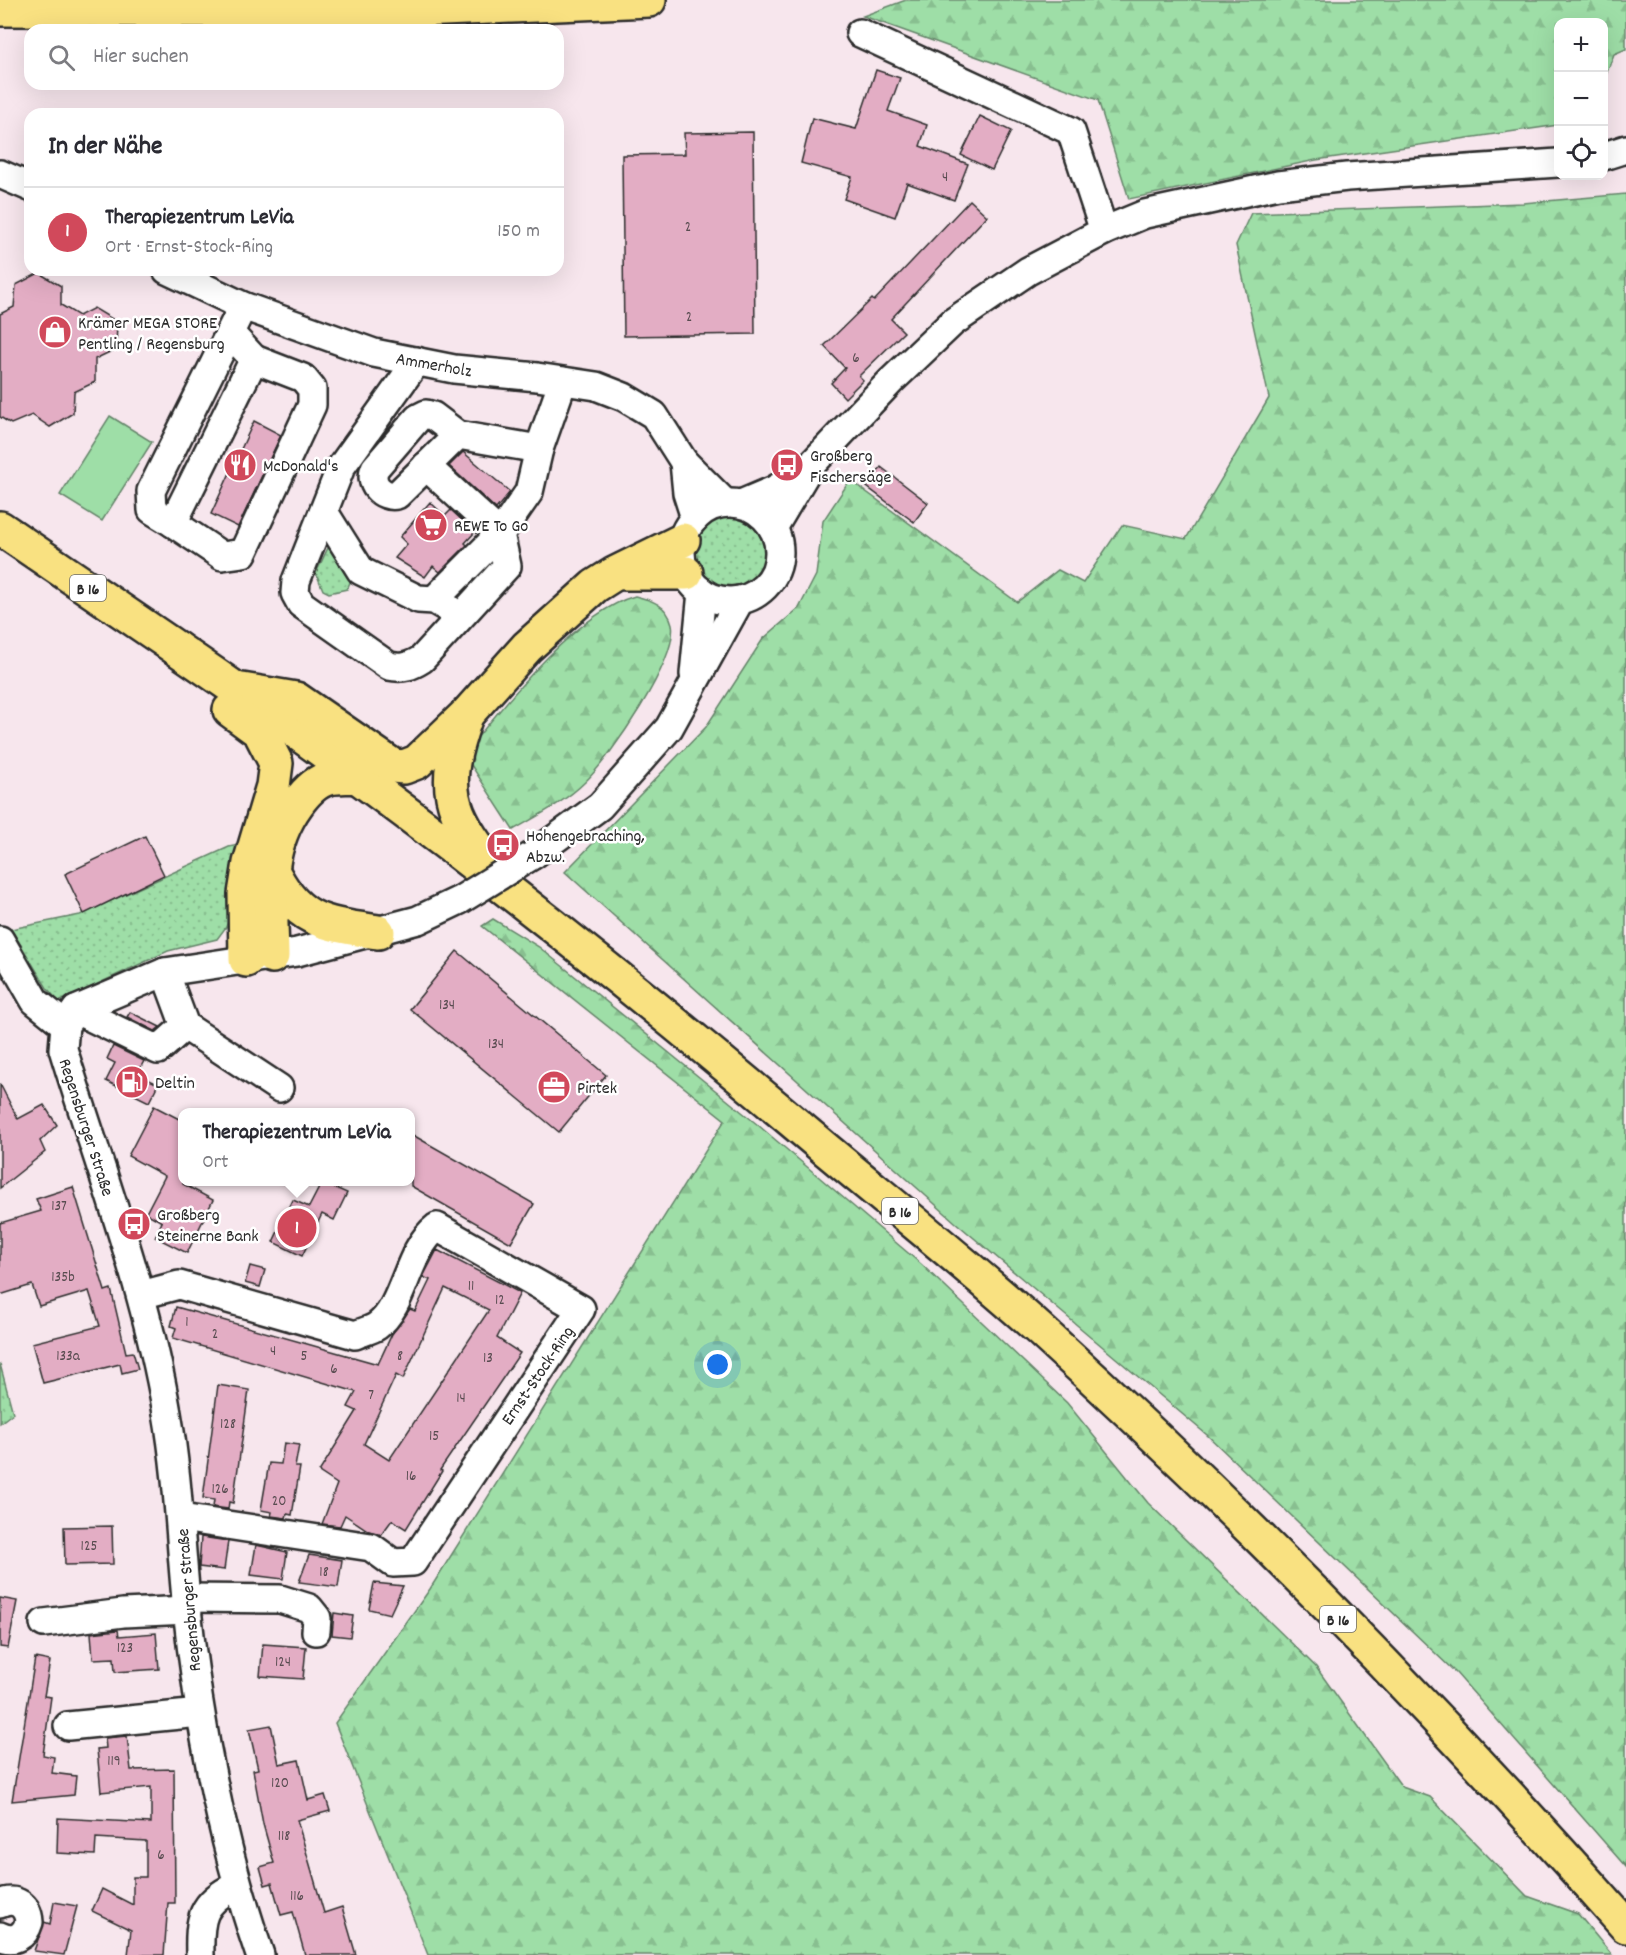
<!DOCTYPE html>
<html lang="de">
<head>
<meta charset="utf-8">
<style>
  body { margin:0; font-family:Dekko,sans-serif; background:#f2f2f3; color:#2b2b33 }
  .controls { position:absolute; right:18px; top:18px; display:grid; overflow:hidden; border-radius:12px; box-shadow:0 6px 24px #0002 }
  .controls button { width:54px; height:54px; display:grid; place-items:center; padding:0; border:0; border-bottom:2px solid #e1e1e2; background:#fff; color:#2b2b33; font:30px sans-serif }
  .you { position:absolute; left:718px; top:1365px; width:21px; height:21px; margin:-15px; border:4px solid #fff; border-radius:50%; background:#1a73e8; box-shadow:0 0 0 9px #1a73e833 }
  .badge { display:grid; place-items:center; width:39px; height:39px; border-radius:50%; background:#d1495b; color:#fff; font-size:20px; font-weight:700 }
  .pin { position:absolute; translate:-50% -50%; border:3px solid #fff; box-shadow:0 2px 6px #0006 }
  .popup { position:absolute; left:178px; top:1108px; width:237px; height:78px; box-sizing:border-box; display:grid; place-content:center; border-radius:12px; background:#fff; filter:drop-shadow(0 2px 4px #0005); font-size:20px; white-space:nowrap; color:#7c7c81 }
  .popup b { font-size:22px; color:#2b2b33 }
  .popup::after { content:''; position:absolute; left:50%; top:100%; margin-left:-12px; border:12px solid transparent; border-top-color:#fff }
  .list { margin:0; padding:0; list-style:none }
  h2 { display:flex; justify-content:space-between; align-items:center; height:78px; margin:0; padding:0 24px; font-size:26px }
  h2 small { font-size:20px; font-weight:400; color:#7c7c81 }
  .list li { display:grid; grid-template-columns:39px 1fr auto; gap:18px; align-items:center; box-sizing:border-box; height:90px; padding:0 24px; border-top:2px solid #e1e1e2 }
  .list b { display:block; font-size:22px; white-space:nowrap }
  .list p { margin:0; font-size:20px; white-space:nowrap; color:#7c7c81 }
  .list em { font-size:20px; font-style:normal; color:#7c7c81 }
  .icon { flex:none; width:33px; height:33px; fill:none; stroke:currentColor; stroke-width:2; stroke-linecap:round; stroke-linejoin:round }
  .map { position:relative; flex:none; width:1626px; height:1955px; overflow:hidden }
  .search { position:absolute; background:#fff; box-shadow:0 6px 24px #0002; left:24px; top:24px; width:540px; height:66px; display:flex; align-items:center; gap:15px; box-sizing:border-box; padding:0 21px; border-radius:18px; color:#7c7c81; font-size:22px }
  .panel { position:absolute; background:#fff; box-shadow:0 6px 24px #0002; left:24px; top:108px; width:540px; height:168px; border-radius:18px }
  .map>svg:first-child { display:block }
  .grass { fill:url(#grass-dots); stroke:#648469; stroke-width:1.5 }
  .forest { fill:url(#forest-firs); stroke:#648469; stroke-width:1.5 }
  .pitch { fill:#9edea7; stroke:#648469; stroke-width:1.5 }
  .building { fill:#e3adc4; stroke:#2b2b2b; stroke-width:1.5; fill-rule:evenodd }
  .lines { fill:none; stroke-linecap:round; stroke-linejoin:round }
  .minor-casing { stroke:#2b2b2b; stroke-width:32 }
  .major-casing { stroke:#2b2b2b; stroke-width:38 }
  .highway-casing { stroke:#2b2b2b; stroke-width:38 }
  .minor { stroke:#fff; stroke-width:27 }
  .major { stroke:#f9e181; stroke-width:33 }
  .highway { stroke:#f9e181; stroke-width:33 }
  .minor-bridge-casing { stroke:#2b2b2b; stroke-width:32; stroke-linecap:butt }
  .minor-bridge { stroke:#fff; stroke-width:27 }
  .labels { text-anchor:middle; stroke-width:5; stroke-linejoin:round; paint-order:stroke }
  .number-label { font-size:15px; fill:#594c51 }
  .shield { fill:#fff; stroke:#6b6b6b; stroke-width:1.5 }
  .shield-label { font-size:16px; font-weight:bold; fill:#2b2b2b }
  .poi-label { font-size:18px; fill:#2b2b2b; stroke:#fff; text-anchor:start }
  .street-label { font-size:18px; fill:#2b2b2b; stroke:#fff }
</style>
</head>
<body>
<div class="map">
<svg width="1626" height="1955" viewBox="0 0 1626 1955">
  <defs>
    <pattern id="grass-dots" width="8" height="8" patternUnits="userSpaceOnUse" patternTransform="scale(1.5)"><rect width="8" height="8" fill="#9edea7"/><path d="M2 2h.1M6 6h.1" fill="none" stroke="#88bf90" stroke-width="1.8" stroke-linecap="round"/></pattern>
    <pattern id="forest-firs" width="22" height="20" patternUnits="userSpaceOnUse" patternTransform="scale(1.5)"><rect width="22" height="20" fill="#9edea7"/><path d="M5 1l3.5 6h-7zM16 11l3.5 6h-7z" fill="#88bf90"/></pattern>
  </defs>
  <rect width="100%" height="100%" fill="#f7e6ed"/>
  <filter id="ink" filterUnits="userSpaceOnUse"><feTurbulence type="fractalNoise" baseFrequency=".0167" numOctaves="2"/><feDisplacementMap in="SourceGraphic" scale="12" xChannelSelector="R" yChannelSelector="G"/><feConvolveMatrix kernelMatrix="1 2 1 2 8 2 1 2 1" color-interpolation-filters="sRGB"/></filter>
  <g filter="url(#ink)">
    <g class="grass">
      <circle cx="729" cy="551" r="38"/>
      <polygon points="329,546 353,576 347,589 329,593 323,590 316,573"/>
      <polygon points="239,845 232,908 226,927 217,939 168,951 59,1002 47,988 11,929 80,915 229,847"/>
      <polygon points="0,1364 13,1413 0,1423"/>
    </g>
    <g class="forest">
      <polygon points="906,0 1626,0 1626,49 1614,54 1604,80 1604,22 1558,22 1558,125 1316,160 1129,199 1098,100 863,16"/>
      <polygon points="1626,194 1626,1867 1456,1673 1207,1435 955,1222 565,872 706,727 763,639 799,608 816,575 823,521 850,480 1017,602 1058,570 1083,583 1122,525 1186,539 1269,398 1236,245 1251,213 1523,203"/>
      <path d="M635 596C652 600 667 605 672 624 679 658 610 758 585 782 565 802 537 816 513 830L464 754C503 706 575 613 635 596Z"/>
      <polygon points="493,919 539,947 758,1125 921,1264 1067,1403 1148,1503 1316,1667 1402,1787 1430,1797 1527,1896 1578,1914 1612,1955 428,1955 335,1723 430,1589 725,1120 482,926"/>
    </g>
    <polygon class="pitch" points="110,416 152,442 102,521 60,495"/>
    <g class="building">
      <polygon points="876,70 900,78 888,111 927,125 920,146 968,164 954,200 907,183 895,217 844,199 852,177 801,163 812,118 856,129"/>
      <polygon points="980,116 1011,131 992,170 961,155"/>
      <polygon points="753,132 755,334 624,336 622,155 685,154 684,133"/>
      <polygon points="970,200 987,216 891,319 904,332 859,376 863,380 845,398 831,383 845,368 824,346 872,299 874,301"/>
      <polygon points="39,273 61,286 61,305 79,316 94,308 117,322 116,349 95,359 95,382 74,392 73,413 50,427 32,415 11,424 0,417 0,314 14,307 16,285"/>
      <polygon points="254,421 281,435 238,527 211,514"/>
      <polygon points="463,452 510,492 496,509 449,466"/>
      <polygon points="881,467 928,503 914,522 867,487"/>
      <polygon points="430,502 445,516 451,510 475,532 465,543 467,545 440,572 433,566 425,577 395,558 407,544 400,537"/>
      <polygon points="145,836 164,875 84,914 65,874"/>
      <polygon points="457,951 606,1075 559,1132 410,1009"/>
      <polygon points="130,1012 160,1027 155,1031 127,1017"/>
      <polygon points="113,1046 144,1061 137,1074 158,1084 149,1102 106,1081 115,1063 107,1059"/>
      <polygon points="0,1084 18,1119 44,1105 57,1125 40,1141 45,1152 0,1188"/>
      <polygon points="154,1106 183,1121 183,1184 213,1200 187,1253 155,1237 162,1222 146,1213 165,1176 128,1156"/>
      <polygon points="411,1134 534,1204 511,1243 411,1186"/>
      <polygon points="322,1182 347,1193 334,1220 322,1214 302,1256 273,1242 293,1200 309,1207"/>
      <polygon points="73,1187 105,1291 111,1289 126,1353 133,1352 138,1369 122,1373 120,1364 43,1383 32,1343 100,1326 89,1291 39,1306 32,1285 0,1295 0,1223 41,1211 36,1199"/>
      <path d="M437 1250 520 1293 497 1338 520 1353 440 1470 442 1471 406 1529 392 1520 381 1535 369 1531 345 1515 340 1526 322 1524 337 1484 319 1472 357 1411 348 1407 356 1392 173 1338 176 1328 171 1326 176 1307 378 1364 392 1334 410 1309 415 1311 430 1280 423 1277ZM445 1288 489 1310 389 1460 364 1444 396 1375 403 1379Z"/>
      <polygon points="250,1266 265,1270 260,1287 245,1283"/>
      <polygon points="218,1385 249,1390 233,1503 229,1502 228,1509 213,1507 214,1500 203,1498"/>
      <polygon points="284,1443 299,1445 295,1467 300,1467 292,1515 287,1514 286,1518 271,1516 272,1512 261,1510 269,1463 281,1464"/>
      <polygon points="112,1526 113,1564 65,1565 64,1527"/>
      <polygon points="201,1537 228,1541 224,1570 199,1567"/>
      <polygon points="256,1545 287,1552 283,1579 251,1575"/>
      <polygon points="309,1555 342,1560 338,1587 299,1582"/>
      <polygon points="374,1583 403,1586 390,1614 369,1609"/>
      <polygon points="0,1598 17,1601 8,1648 0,1647"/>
      <polygon points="334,1613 353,1616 350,1637 332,1635"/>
      <polygon points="118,1630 119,1636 156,1633 159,1669 115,1672 114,1658 93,1659 91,1633"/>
      <polygon points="263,1644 306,1647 303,1679 260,1676"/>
      <polygon points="35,1658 50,1661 44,1696 51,1697 43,1755 54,1757 52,1773 76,1776 74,1795 12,1801"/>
      <polygon points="271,1725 279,1764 299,1760 308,1800 325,1795 330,1811 297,1820 324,1913 342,1907 356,1955 305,1955 293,1912 281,1915 272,1883 265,1885 260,1867 274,1863 263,1824 253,1770 258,1769 249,1729"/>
      <polygon points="127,1736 131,1770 174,1769 175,1903 168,1903 164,1955 128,1955 131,1930 92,1911 102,1889 133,1905 133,1877 146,1877 146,1841 96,1838 95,1855 57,1853 58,1818 151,1823 151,1787 101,1792 97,1749 106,1748 105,1738"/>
      <polygon points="54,1902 77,1906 64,1955 34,1951 44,1922 50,1924"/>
    </g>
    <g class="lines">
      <defs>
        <g id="minor">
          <polyline points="860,33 1071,131 1104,231"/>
          <polyline points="1604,156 1626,149"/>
          <polyline points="0,174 30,187"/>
          <polyline points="167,270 243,306 374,353 454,369 537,377 596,386 624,397 654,415 684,462 725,503"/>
          <polyline points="230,333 254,359 173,523 152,510 151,491 243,306"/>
          <path d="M417 361 341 467 296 581 295 593 301 604 389 666C403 669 411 666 422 659L507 566 500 534 529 492 539 449 563 381"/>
          <path d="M458 435 397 495C381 498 368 483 375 468L418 418 426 414 433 416 458 435 539 449"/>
          <polyline points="684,462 687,493 695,518"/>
          <polyline points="426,466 500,534 434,600"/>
          <circle cx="730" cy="552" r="49"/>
          <polyline points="741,504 774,490 803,472"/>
          <polyline points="324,512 361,571 418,599 434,600 448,608"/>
          <polyline points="173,523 222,556 243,553 312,405 312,389 303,378 254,359"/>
          <polyline points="773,528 810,466 891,381 953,322 1028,271 1104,231 1145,214 1278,185 1347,177 1558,163"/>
          <polyline points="694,674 702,592"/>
          <polyline points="533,855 600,806 669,728 740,600"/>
          <polyline points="0,940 35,1001 65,1025"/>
          <polyline points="165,972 185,1026 279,1088"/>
          <polyline points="76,1010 158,1050 185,1026"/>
          <path d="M141 1295 179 1285 355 1335C362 1332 371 1330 377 1326 405 1306 406 1251 437 1227L581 1309 413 1562 393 1563 371 1547 181 1518"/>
          <polyline points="186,1598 280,1599 309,1608 317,1618 316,1631"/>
          <polyline points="44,1623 123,1613 188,1610"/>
          <polyline points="68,1726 200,1713"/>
          <path d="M0 1904C16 1896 28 1906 29 1922 25 1936 14 1943 0 1936"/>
          <path d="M200 1955C199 1919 201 1902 236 1886"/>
          <path d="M260 1955C220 1839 198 1721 186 1599 180 1537 178 1475 167 1413 146 1289 100 1170 63 1049L65 1025 76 1010 165 972 297 952 418 920 460 900"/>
        </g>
        <polyline id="major" points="0,528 176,648"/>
        <g id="highway">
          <polyline points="0,9 398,11 649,0"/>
          <polyline points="624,573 686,573"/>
          <path d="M176 648C401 801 615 971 823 1147 895 1207 969 1266 1039 1329 1245 1516 1442 1717 1626 1926"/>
          <polyline points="242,690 296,699 393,766 404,767 417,762 467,714 527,647 595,586 614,574 683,540"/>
          <polyline points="230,710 260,732 276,763 273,786 250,863 245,894 246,960"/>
          <path d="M465 719C441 787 448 810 492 866"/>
          <path d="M271 868C296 922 324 924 378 932"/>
          <path d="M272 956C271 901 263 851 297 804 305 793 316 781 329 778 338 776 348 777 357 776"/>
        </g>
      </defs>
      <use href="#minor" class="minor-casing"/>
      <use href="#major" class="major-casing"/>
      <use href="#highway" class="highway-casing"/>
      <use href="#minor" class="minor"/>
      <use href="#major" class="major"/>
      <use href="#highway" class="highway"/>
      <defs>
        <polyline id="minor-bridge" points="460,900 533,855"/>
      </defs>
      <use href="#minor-bridge" class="minor-bridge-casing"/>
      <use href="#minor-bridge" class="minor-bridge"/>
    </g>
  </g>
  <defs>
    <symbol id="shop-disc" viewBox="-11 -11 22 22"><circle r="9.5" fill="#d1495b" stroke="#fff"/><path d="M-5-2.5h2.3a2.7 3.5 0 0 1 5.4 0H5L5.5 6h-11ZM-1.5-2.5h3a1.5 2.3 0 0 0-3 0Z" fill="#fff"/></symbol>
    <symbol id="restaurant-disc" viewBox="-11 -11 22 22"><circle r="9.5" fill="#d1495b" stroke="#fff"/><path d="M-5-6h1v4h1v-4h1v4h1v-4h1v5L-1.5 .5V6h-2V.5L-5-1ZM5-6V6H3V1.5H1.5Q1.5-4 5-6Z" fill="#fff"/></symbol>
    <symbol id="bus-disc" viewBox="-11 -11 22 22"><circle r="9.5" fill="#d1495b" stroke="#fff"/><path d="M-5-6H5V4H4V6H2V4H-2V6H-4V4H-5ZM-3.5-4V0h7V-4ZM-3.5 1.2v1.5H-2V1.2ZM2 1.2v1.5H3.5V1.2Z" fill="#fff"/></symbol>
    <symbol id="supermarket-disc" viewBox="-11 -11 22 22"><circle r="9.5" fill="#d1495b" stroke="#fff"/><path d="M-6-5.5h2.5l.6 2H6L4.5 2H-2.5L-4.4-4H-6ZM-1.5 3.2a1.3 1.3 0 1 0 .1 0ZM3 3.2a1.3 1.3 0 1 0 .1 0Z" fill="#fff"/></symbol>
    <symbol id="fuel-disc" viewBox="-11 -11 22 22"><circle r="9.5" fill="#d1495b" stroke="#fff"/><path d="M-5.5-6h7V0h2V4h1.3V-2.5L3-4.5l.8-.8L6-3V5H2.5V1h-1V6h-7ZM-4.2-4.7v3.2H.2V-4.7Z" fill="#fff"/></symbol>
    <symbol id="office-disc" viewBox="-11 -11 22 22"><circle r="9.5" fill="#d1495b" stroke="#fff"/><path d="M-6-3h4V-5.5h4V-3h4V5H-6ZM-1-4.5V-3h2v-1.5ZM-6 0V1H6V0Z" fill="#fff"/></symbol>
  </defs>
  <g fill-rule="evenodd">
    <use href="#shop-disc" x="36" y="313" width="38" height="38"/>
    <use href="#restaurant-disc" x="221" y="446" width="38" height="38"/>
    <use href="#bus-disc" x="768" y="446" width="38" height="38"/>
    <use href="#supermarket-disc" x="412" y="506" width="38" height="38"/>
    <use href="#bus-disc" x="484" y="826" width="38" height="38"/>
    <use href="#fuel-disc" x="113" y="1063" width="38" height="38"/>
    <use href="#office-disc" x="535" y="1068" width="38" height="38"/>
    <use href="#bus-disc" x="115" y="1205" width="38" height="38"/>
  </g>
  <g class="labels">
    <g class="number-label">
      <text x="945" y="181">4</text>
      <text x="688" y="231">2</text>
      <text x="689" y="321">2</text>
      <text x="856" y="362">6</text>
      <text x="447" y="1009">134</text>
      <text x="496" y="1048">134</text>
      <text x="59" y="1210">137</text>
      <text x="63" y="1281">135b</text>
      <text x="471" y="1290">11</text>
      <text x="500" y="1304">12</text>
      <text x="187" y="1326">1</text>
      <text x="215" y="1338">2</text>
      <text x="273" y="1355">4</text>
      <text x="68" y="1360">133a</text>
      <text x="304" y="1360">5</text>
      <text x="400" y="1360">8</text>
      <text x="488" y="1362">13</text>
      <text x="334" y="1373">6</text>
      <text x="371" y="1399">7</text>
      <text x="461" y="1402">14</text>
      <text x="228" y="1428">128</text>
      <text x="434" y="1440">15</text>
      <text x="411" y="1480">16</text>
      <text x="220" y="1493">126</text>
      <text x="279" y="1505">20</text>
      <text x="89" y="1550">125</text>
      <text x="324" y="1576">18</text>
      <text x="125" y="1652">123</text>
      <text x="283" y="1666">124</text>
      <text x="114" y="1765">119</text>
      <text x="280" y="1787">120</text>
      <text x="284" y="1840">118</text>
      <text x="161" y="1859">6</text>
      <text x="297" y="1900">116</text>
    </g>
    <g class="shield">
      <rect x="70" y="575" width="36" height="26" rx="4.5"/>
      <rect x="882" y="1198" width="36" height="26" rx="4.5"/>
      <rect x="1320" y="1606" width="36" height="26" rx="4.5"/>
    </g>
    <g class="shield-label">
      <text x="88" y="594">B 16</text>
      <text x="900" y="1217">B 16</text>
      <text x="1338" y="1625">B 16</text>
    </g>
    <g class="poi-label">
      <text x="78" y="328">Krämer MEGA STORE<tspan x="78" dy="21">Pentling / Regensburg</tspan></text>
      <text x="810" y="461">Großberg<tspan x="810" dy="21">Fischersäge</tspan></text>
      <text x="263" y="471">McDonald's</text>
      <text x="454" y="531">REWE To Go</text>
      <text x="526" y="841">Hohengebraching,<tspan x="526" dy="21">Abzw.</tspan></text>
      <text x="155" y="1088">Deltin</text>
      <text x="577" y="1093">Pirtek</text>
      <text x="157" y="1220">Großberg<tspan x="157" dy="21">Steinerne Bank</tspan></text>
    </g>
    <g class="street-label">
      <text transform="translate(434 364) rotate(10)" y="6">Ammerholz</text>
      <text transform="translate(87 1127) rotate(72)" y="6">Regensburger Straße</text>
      <text transform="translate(537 1375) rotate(-56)" y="6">Ernst-Stock-Ring</text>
      <text transform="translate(188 1600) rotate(-95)" y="6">Regensburger Straße</text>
    </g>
  </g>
</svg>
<div class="controls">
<button>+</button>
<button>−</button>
<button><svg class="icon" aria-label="locate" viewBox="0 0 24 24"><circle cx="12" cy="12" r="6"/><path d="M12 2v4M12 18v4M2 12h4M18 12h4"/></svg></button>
</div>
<div class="you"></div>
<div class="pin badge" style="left:297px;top:1228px">1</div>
<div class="popup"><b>Therapiezentrum LeVia</b>Ort</div>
<div class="search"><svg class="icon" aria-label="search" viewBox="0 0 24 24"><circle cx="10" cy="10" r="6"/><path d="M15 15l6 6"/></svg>Hier suchen</div>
<section class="panel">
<h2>In der Nähe<small></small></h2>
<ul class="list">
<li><span class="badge">1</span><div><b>Therapiezentrum LeVia</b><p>Ort · Ernst-Stock-Ring</p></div><em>150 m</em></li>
</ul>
</section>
</div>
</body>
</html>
